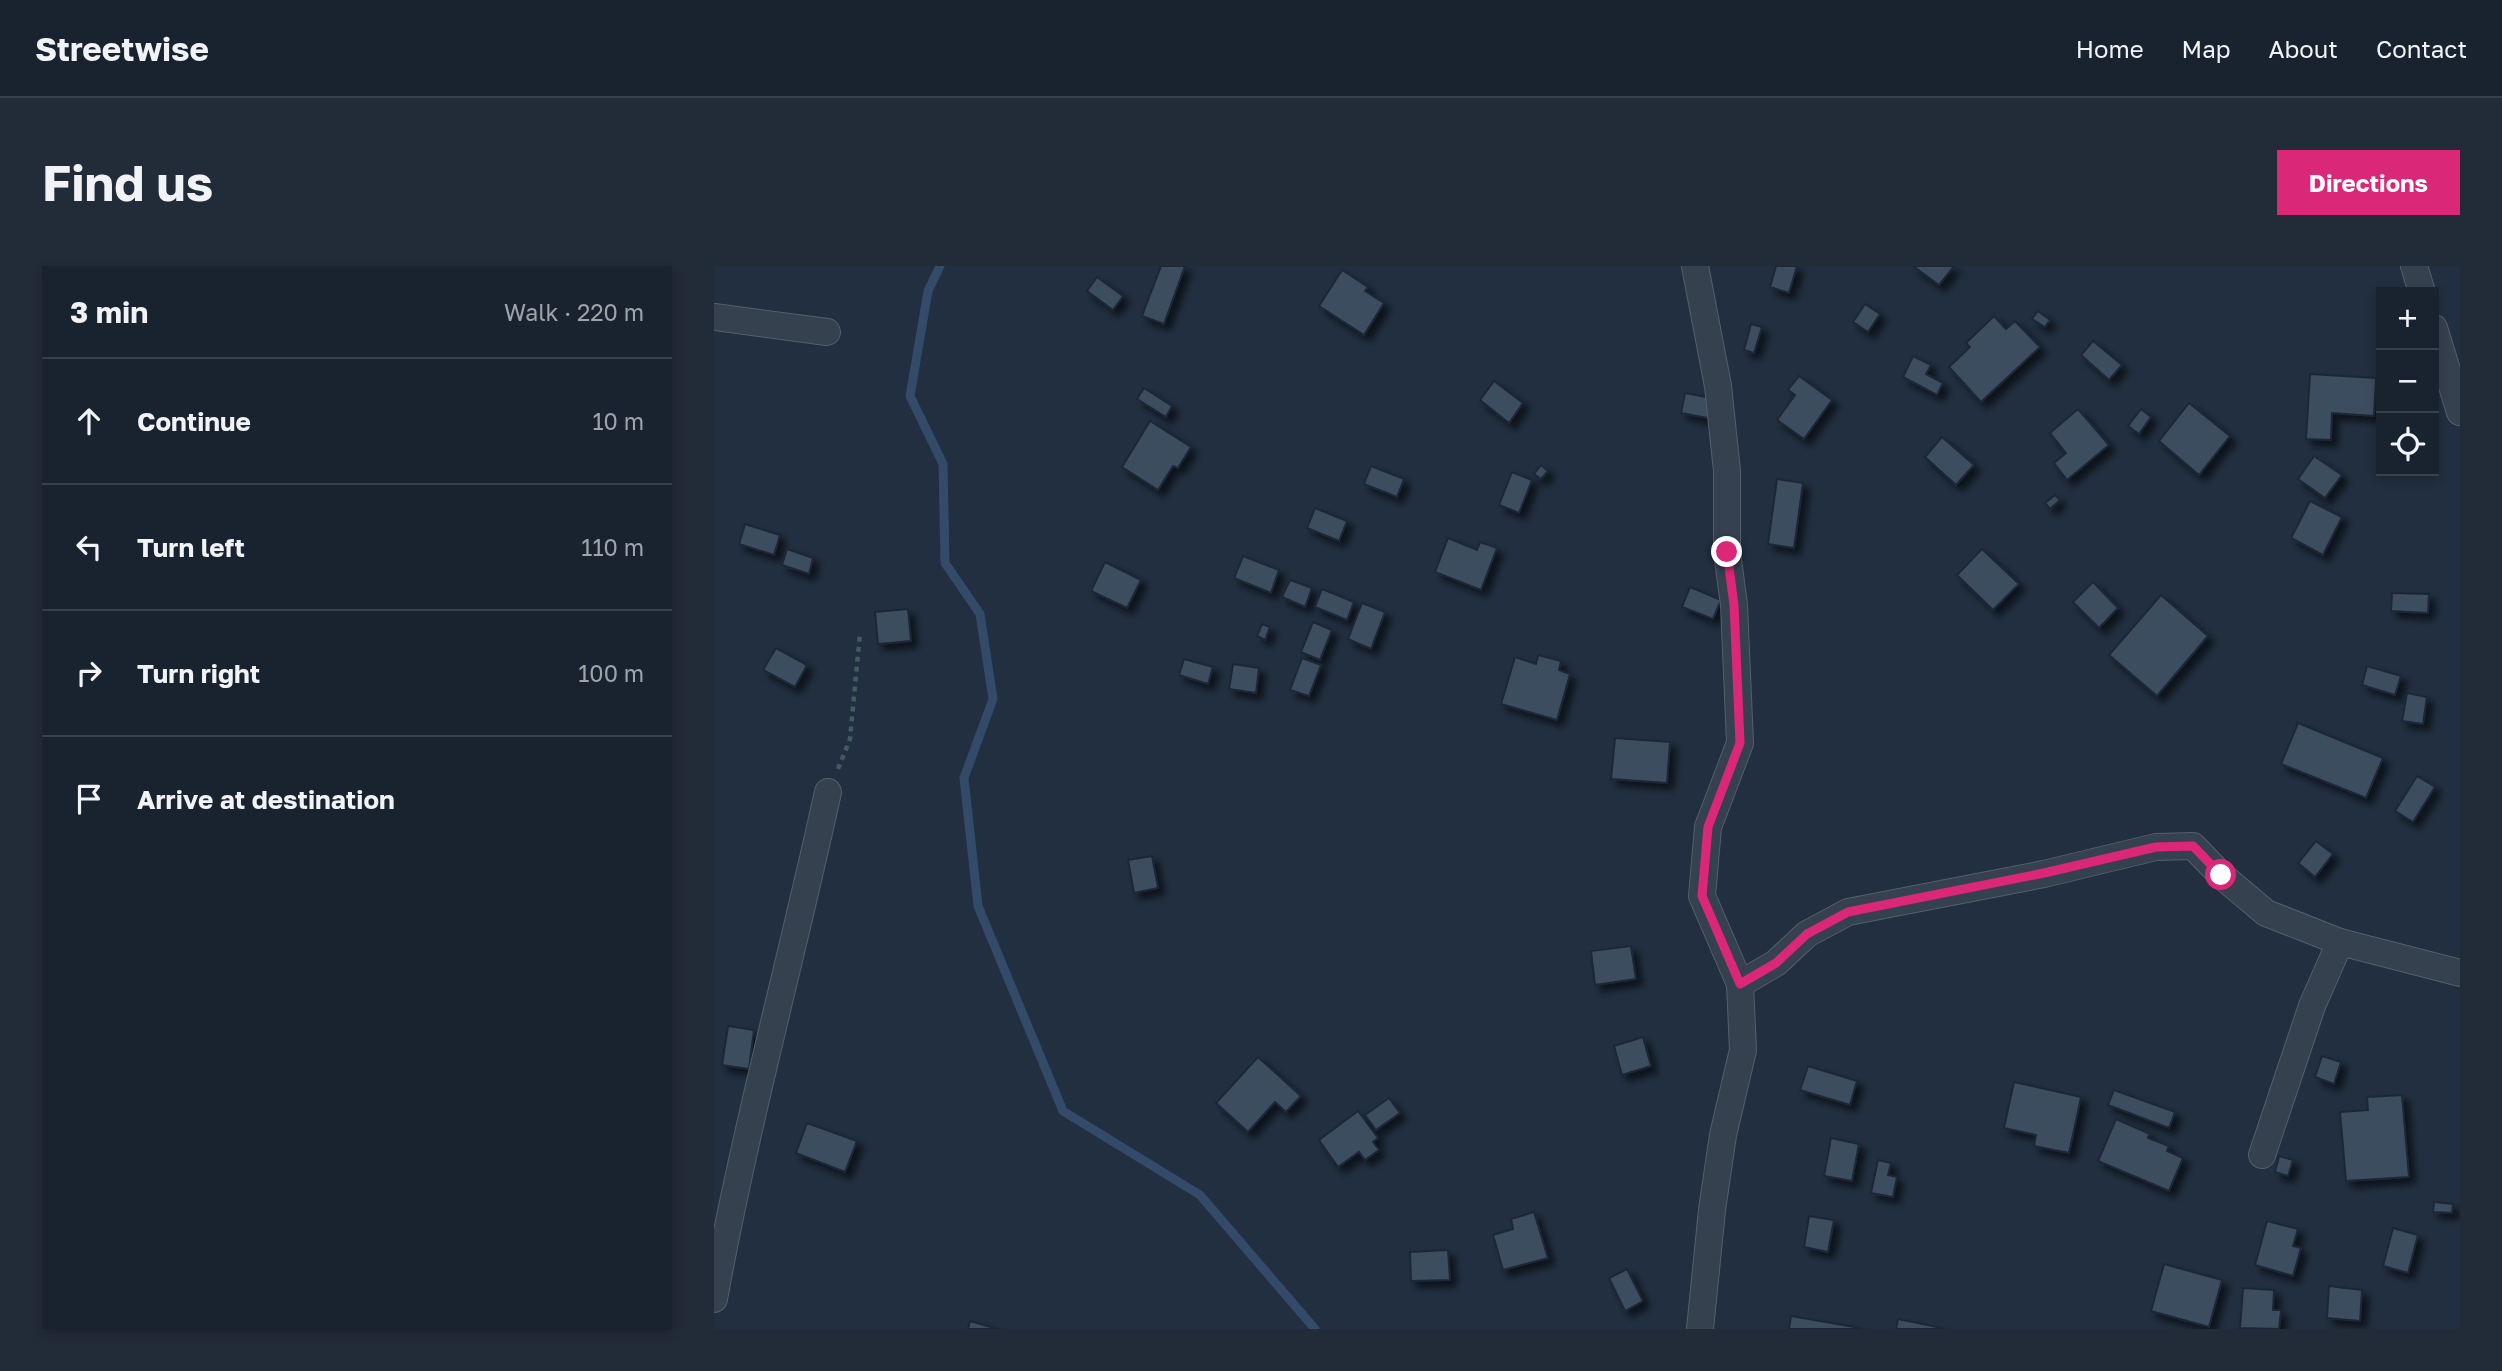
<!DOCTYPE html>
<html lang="en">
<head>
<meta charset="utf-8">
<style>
  body { margin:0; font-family:"Golos Text",sans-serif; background:#222b38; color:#f1f3f6 }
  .controls { position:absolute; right:21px; top:21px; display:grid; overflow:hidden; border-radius:0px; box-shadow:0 4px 10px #0003 }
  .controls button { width:63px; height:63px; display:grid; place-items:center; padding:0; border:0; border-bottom:2px solid #37404c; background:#192330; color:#f1f3f6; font:35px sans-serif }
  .stop { position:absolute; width:21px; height:21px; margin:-16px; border:5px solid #db2777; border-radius:50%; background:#fff }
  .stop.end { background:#db2777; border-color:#fff; box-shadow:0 2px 7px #0008 }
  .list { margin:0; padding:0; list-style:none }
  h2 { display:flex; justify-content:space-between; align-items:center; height:91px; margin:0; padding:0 28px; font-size:30px }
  h2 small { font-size:23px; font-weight:400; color:#9fa4ab }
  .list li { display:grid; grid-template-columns:46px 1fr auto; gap:21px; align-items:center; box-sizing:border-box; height:126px; padding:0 28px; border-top:2px solid #37404c }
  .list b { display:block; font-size:26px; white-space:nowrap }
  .list em { font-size:23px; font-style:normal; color:#9fa4ab }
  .icon { flex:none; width:38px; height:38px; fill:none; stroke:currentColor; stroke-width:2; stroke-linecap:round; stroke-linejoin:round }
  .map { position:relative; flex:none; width:1746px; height:1063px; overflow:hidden; border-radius:0px }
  header { display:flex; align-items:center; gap:42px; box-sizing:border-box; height:98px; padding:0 35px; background:#192330; border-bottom:2px solid #37404c }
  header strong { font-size:33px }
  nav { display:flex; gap:38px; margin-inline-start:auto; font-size:24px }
  .intro { display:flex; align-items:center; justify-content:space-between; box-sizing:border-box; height:168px; padding:0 42px }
  h1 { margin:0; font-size:49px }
  .button { padding:18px 32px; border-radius:0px; background:#db2777; color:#fff; font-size:24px; font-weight:700 }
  main { display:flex; gap:42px; padding:0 42px }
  aside { flex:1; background:#192330; border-radius:0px; box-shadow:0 4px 10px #0003 }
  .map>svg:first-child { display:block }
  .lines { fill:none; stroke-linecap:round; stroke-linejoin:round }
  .stream { stroke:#334a69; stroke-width:9 }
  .building { fill:#3d4d60; stroke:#1d2837; stroke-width:2; filter:url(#shadow) }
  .minor-casing { stroke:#545f6e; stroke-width:28 }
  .path { stroke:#425b5e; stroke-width:4.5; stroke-dasharray:5 5; stroke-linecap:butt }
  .minor { stroke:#364150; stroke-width:26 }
  .route { stroke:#db2777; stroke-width:9 }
</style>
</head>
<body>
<header>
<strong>Streetwise</strong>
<nav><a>Home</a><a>Map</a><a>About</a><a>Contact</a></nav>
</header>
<div class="intro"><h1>Find us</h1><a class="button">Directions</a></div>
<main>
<aside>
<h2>3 min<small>Walk · 220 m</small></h2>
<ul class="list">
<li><svg class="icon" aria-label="ahead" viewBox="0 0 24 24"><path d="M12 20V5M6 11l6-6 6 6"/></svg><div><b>Continue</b></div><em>10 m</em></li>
<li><svg class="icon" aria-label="left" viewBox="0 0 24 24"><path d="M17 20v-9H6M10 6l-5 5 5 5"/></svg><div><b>Turn left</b></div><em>110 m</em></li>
<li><svg class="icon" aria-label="right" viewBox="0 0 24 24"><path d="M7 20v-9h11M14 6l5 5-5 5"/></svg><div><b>Turn right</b></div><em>100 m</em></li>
<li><svg class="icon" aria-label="arrive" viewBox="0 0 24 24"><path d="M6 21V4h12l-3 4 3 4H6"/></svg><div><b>Arrive at destination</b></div></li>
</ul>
</aside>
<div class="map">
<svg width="1746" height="1063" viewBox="0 0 1746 1063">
  <defs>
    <filter id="shadow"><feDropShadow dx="6" dy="6" stdDeviation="3.5" flood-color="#0009"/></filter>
  </defs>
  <rect width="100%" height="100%" fill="#212f40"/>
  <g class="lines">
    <polyline class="stream" points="226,0 214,25 196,130 229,198 231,297 266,348 279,433 250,512 264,640 349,845 486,929 601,1063"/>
  </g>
  <g class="building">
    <polygon points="447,0 471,0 450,58 428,50"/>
    <polygon points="1062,0 1083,0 1075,27 1056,21"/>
    <polygon points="1199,0 1240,0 1225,19"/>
    <polygon points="628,4 654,21 651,25 670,37 650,69 605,40"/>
    <polygon points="383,11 409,30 399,44 373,25"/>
    <polygon points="1151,38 1166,48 1154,66 1139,56"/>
    <polygon points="1324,45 1336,54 1331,61 1318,53"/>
    <polygon points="1280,50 1292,63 1301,55 1326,81 1267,136 1235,101 1256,81 1252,77"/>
    <polygon points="1037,58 1048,61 1040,87 1030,84"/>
    <polygon points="1379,75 1408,99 1395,114 1367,89"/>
    <polygon points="1199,90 1217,99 1212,108 1229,117 1223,129 1189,111"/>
    <polygon points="1596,108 1662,112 1660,150 1618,147 1617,174 1592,173"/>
    <polygon points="1085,110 1118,134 1090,173 1063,154 1081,129 1074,124"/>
    <polygon points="780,115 809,137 795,157 766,134"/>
    <polygon points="430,122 458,140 452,151 423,133"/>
    <polygon points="971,127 1002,133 999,153 967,147"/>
    <polygon points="1475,137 1516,170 1485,209 1445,175"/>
    <polygon points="1364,143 1395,179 1353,214 1340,197 1352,187 1336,167"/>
    <polygon points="1427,143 1437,151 1425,168 1414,160"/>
    <polygon points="436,155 477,181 464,202 459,200 444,224 408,201"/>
    <polygon points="1228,171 1260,199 1242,219 1211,191"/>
    <polygon points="1600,190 1628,209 1611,232 1584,213"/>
    <polygon points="827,199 834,205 827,213 820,208"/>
    <polygon points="657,200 690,213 683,231 650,218"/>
    <polygon points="798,206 818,214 805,247 785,239"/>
    <polygon points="1063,213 1089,217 1080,282 1054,278"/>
    <polygon points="1341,229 1346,234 1336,243 1331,237"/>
    <polygon points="1596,235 1628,251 1609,289 1577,272"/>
    <polygon points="601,242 633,255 625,275 593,262"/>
    <polygon points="31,258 66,269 60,289 25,278"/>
    <polygon points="734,272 763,284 766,276 783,282 767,324 721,306"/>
    <polygon points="73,283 99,292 95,308 68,299"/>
    <polygon points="1268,283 1305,318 1279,344 1243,309"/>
    <polygon points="529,290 565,304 557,327 520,312"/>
    <polygon points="391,296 427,314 413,342 377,325"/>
    <polygon points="576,314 598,322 591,341 568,331"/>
    <polygon points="1379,316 1404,342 1385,362 1359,336"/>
    <polygon points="976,321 1007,334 999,353 968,341"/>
    <polygon points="608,323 640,336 633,354 601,341"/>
    <polygon points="1678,327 1715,328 1714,347 1677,345"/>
    <polygon points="1447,329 1494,370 1443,430 1395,389"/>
    <polygon points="648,337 671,346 657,383 634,373"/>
    <polygon points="194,343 197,375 164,378 161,346"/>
    <polygon points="599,356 618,364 606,394 587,386"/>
    <polygon points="548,358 556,361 551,374 543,370"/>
    <polygon points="62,382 93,399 81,421 49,404"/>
    <polygon points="824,389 847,395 845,404 856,408 843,454 787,438 801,391 822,398"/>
    <polygon points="588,392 607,399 595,430 576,424"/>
    <polygon points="470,393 499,401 494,418 465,409"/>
    <polygon points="519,398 545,402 542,427 515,423"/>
    <polygon points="1653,400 1687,410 1681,429 1648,419"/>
    <polygon points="1693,427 1713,431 1709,458 1688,455"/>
    <polygon points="1584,457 1669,492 1652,532 1567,498"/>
    <polygon points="901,472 956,476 953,517 897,513"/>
    <polygon points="1703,510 1721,521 1699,556 1681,545"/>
    <polygon points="1602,575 1619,588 1601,611 1584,597"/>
    <polygon points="438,590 444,622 420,627 414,594"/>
    <polygon points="917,680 922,713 881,719 877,685"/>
    <polygon points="14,760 40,764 35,803 8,799"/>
    <polygon points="929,771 937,800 908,809 900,780"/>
    <polygon points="1608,790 1627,796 1620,818 1601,811"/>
    <polygon points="544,791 587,830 572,846 561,836 534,866 502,837"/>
    <polygon points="1094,800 1143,815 1136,839 1086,824"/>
    <polygon points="1300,816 1367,831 1355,887 1320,880 1322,869 1290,862"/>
    <polygon points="1400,824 1461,846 1455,862 1394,839"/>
    <polygon points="1688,829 1695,911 1632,915 1626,846 1654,844 1653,831"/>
    <polygon points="675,832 686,847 662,864 651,849"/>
    <polygon points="644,845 664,872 659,876 665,884 651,894 645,886 624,901 605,874"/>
    <polygon points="1402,853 1436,868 1434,872 1455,880 1453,885 1469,892 1455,925 1384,895"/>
    <polygon points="93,857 143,875 131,906 82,887"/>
    <polygon points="1117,872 1145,878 1138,915 1110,910"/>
    <polygon points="1565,890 1579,894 1574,910 1561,906"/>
    <polygon points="1164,894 1177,897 1174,909 1183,911 1179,931 1157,927"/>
    <polygon points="1720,936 1739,938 1738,947 1719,946"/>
    <polygon points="820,946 834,992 789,1004 779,969 799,963 797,953"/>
    <polygon points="1095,950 1120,954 1114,986 1090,981"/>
    <polygon points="1553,955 1584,963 1579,980 1587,982 1579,1010 1541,999"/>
    <polygon points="1679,962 1704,969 1694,1007 1669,1000"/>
    <polygon points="734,984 736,1014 697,1015 696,986"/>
    <polygon points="1450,998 1508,1014 1495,1061 1437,1045"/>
    <polygon points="913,1003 929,1035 911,1045 895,1012"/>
    <polygon points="1615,1020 1648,1024 1646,1055 1613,1052"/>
    <polygon points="1529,1022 1560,1024 1559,1044 1567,1044 1565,1063 1526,1062"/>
    <polygon points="1077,1050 1146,1062 1146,1063 1075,1063"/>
    <polygon points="1184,1053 1228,1062 1228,1063 1182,1063"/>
    <polygon points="256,1055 284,1063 254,1063"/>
  </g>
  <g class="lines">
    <defs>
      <g id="minor">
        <polyline points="981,0 1004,120 1013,205 1013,286 1020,339 1026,477 994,561 988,630 1026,718 1029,784 1009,869 998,944 986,1063"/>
        <polyline points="1700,0 1708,26"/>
        <polyline points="0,51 113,66"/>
        <polyline points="1720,62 1746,146"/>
        <polyline points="1026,718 1062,697 1093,668 1134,646 1330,608 1442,581 1479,580 1507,609 1552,647 1626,676 1746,707"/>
        <polyline points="1548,889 1598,740 1626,676"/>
        <path d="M0 1033C31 862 77 695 114 526"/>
      </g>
    </defs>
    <use href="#minor" class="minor-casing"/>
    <polyline class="path" points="124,503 136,473 146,367"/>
    <use href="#minor" class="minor"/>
  </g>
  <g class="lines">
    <polyline class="route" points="1013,286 1020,339 1026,477 994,561 988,630 1026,718 1062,697 1093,668 1134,646 1330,607 1442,581 1479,580 1507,609"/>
  </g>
</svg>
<div class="controls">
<button>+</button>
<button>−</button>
<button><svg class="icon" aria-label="locate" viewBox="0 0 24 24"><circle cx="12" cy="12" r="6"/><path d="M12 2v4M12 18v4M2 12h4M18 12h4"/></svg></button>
</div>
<div class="stop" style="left:1507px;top:609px"></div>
<div class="stop end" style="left:1013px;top:286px"></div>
</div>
</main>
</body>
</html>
